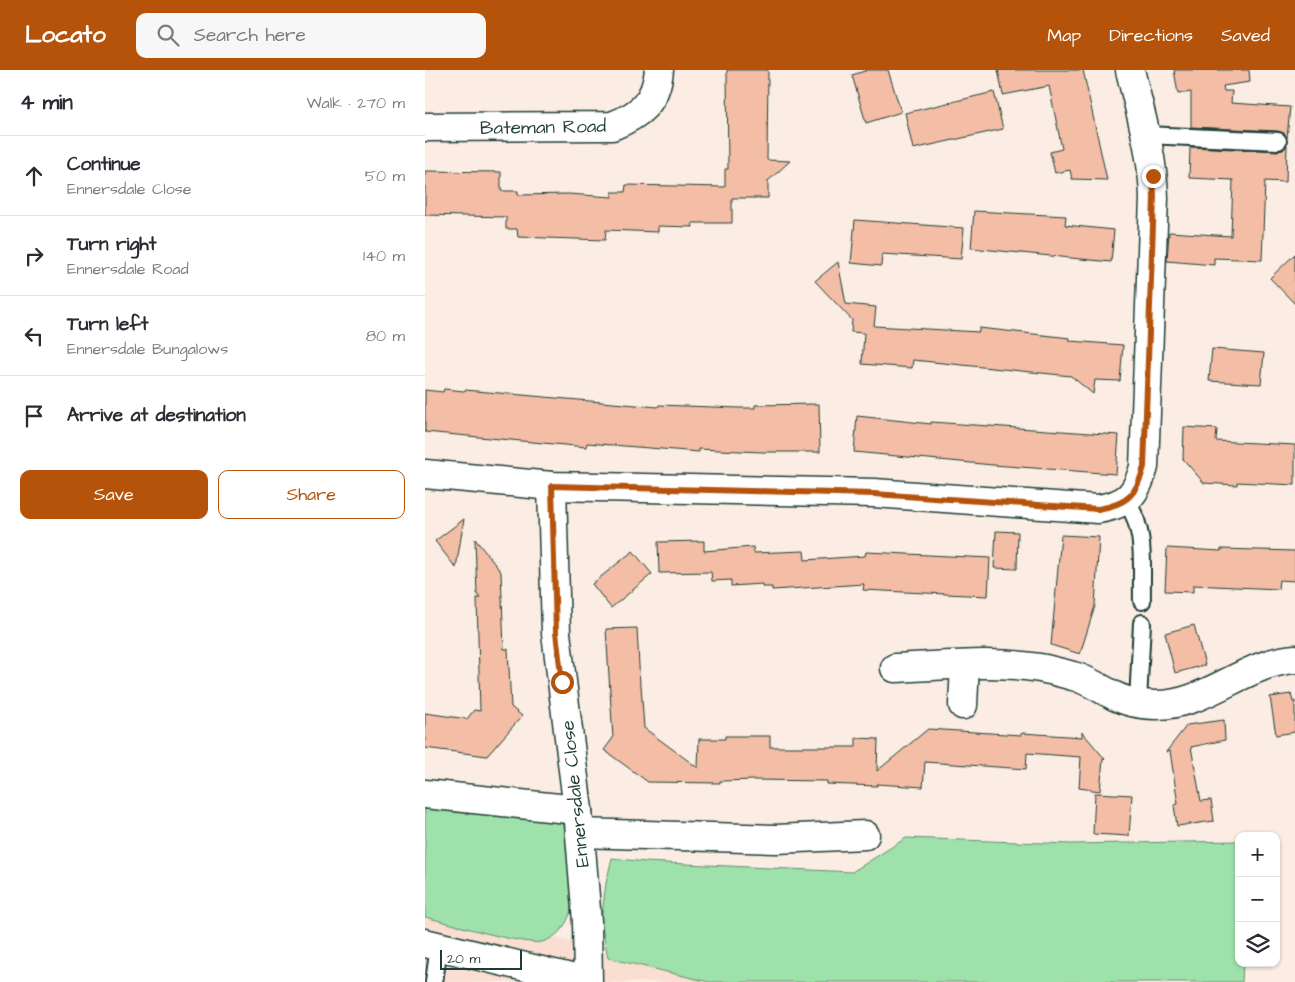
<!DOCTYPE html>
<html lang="en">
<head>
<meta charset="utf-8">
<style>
  body { margin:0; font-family:"Architects Daughter",sans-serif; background:#f7f7f7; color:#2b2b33 }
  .controls { position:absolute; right:15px; bottom:15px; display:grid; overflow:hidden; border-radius:10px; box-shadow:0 1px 4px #0004 }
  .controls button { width:45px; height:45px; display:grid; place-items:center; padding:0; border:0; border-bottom:1px solid #e1e1e2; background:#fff; color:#2b2b33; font:25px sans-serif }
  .scale { position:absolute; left:15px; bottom:12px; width:82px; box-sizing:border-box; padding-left:5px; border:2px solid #1f3d34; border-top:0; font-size:14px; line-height:18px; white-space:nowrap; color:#1f3d34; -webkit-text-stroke:4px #fff; paint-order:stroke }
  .stop { position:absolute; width:15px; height:15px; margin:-11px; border:4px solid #b45309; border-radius:50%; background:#fff }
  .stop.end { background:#b45309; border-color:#fff; box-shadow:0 1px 5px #0008 }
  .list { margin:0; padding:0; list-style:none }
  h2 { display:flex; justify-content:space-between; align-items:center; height:65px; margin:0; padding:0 20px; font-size:21px }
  h2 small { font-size:16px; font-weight:400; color:#7c7c81 }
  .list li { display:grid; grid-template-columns:32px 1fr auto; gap:15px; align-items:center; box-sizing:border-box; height:80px; padding:0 20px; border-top:1px solid #e1e1e2 }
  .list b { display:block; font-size:19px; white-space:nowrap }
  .list p { margin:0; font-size:16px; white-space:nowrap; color:#7c7c81 }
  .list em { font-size:16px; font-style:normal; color:#7c7c81 }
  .actions { display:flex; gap:10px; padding:15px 20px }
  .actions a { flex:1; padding:11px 0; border:1px solid #b45309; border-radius:10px; text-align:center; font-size:18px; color:#b45309 }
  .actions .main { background:#b45309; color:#fff }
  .icon { flex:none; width:28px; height:28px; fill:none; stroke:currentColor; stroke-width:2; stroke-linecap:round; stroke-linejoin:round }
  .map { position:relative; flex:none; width:870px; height:912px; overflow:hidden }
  header { display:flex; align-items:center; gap:30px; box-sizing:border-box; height:70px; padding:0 25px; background:#b45309; color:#fff }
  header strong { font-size:24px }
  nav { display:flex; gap:28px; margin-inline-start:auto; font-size:18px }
  .search { width:350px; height:45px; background:#f7f7f7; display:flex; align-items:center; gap:12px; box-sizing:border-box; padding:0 18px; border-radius:10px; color:#7c7c81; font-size:19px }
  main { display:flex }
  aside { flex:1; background:#fff }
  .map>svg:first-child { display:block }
  .built { fill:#f9ded1 }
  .green { fill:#9fe1ab; stroke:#5f8f70 }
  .building { fill:#f3bea5; stroke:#1f3d34 }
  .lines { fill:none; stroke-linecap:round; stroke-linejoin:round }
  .service-casing { stroke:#1f3d34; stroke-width:20 }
  .minor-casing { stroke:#1f3d34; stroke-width:31 }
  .service { stroke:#fff; stroke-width:16 }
  .minor { stroke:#fff; stroke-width:28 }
  .route { stroke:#b45309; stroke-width:6 }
  .labels { text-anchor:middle; stroke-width:4.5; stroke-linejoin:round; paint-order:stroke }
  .street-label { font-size:19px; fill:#1f3d34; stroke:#fff }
</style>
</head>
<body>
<header>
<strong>Locato</strong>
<div class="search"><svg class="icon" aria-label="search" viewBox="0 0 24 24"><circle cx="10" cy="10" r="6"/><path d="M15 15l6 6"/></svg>Search here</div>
<nav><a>Map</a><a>Directions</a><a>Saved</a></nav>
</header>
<main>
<aside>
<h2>4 min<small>Walk · 270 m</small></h2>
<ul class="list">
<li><svg class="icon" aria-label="ahead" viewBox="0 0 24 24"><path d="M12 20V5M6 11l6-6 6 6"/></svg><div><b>Continue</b><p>Ennersdale Close</p></div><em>50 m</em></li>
<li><svg class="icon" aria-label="right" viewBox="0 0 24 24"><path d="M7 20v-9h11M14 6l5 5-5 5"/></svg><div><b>Turn right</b><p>Ennersdale Road</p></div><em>140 m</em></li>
<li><svg class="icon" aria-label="left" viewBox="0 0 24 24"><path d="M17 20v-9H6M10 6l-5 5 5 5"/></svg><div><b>Turn left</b><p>Ennersdale Bungalows</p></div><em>80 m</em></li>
<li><svg class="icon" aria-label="arrive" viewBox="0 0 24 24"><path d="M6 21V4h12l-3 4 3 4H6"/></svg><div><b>Arrive at destination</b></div></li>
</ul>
<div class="actions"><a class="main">Save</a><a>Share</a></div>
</aside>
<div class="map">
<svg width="870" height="912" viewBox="0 0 870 912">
  <rect width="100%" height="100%" fill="#fbece4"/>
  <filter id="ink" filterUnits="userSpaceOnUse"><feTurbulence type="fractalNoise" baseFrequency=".02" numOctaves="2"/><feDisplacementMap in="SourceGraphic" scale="10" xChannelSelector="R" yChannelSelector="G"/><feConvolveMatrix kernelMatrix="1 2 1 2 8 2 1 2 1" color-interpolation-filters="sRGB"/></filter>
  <g filter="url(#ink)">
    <polygon class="built" points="0,830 282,912 0,912"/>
    <g class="green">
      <path d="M0 735 134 749 139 755 141 764 147 832C146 850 135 867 117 872 100 876 21 852 0 847Z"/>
      <polygon points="481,768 646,774 814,771 814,893 818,893 817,912 284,912 183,888 176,852 181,813 187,788 220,792 427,802"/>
    </g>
    <g class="building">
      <polygon points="302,0 343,0 342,90 365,91 343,111 343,128 307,128 307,153 267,153 268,157 233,156 233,162 181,160 180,170 93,167 92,159 81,159 81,147 0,145 0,101 76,102 76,121 93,121 93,125 143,124 187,127 187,122 200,122 201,115 300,117 300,99 303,99"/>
      <polygon points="443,0 463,0 476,42 441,53 427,5"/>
      <polygon points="573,0 658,0 682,110 647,109 645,100 630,103 625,82 637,79 624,16 578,25"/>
      <polygon points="749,0 824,0 825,12 798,16 799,21 807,21 806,33 865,37 862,68 859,63 853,61 766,57 766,22 753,24"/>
      <polygon points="569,22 578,59 488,79 480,43"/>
      <polygon points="862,75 861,112 840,111 837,190 789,188 789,195 742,191 744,162 806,166 808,110 764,108 765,77 853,81 858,80"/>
      <polygon points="549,141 641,146 640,155 689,160 686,192 546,178"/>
      <polygon points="430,150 539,158 536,189 457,184 456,196 426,193"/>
      <polygon points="870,184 870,234 845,208"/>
      <polygon points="413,192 421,234 451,237 449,256 554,262 554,258 645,268 645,271 698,275 695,311 670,310 668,324 646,306 488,290 487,298 437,294 439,263 426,262 427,250 390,211"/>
      <polygon points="787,279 839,283 836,314 784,311"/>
      <polygon points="19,319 39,321 40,320 233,337 234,335 314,338 330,338 330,335 394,334 395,382 337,382 274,379 274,382 162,373 161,377 0,362 0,320 18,322"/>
      <polygon points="432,346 506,354 506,352 694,365 691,404 568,395 429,382"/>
      <polygon points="759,357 792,359 791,371 870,375 870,415 812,412 812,415 779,413 758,389"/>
      <polygon points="39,449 31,498 10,471"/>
      <polygon points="571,461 593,462 592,499 569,498"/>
      <polygon points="636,465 674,467 670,536 655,584 626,575"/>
      <polygon points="50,469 76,502 79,579 83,579 86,637 97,646 62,686 0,678 0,643 42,649 49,640 55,641 52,528 55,528 52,524"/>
      <polygon points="279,471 279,481 328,477 329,483 379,481 380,490 440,486 441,482 565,488 563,526 438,520 439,514 347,520 347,517 337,517 337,514 306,516 306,510 287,511 286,502 234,503 233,472"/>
      <polygon points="742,478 796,481 796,479 870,481 870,511 854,510 853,519 768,515 768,522 740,521"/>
      <polygon points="208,481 227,504 186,538 167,514"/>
      <polygon points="769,555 780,595 750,603 740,563"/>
      <polygon points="212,558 215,615 216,615 219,658 273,698 274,669 300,669 300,666 345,666 345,677 431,677 431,668 453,669 452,701 503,659 596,665 597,663 657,667 657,662 680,689 678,689 675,721 654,718 656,687 602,683 601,699 500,692 498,717 452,714 452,716 402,714 402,711 330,710 295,711 295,713 223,712 179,680 188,668 181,559"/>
      <polygon points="866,624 868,632 870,631 870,662 851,665 845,627"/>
      <polygon points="799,650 800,670 766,677 776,731 786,730 789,751 752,756 749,735 753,734 745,681 741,682 762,655"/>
      <polygon points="670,723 707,725 704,766 668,764"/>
    </g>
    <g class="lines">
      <defs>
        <g id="service">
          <polyline points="721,65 853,71"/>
          <path d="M701 430C722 462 716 494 717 531"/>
          <polyline points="713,632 717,553"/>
          <polyline points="9,912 14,876"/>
        </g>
        <g id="minor">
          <path d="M0 57 187 56C215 45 231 32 234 0"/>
          <path d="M0 404 127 416 449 423 673 439C703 434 711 425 719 397L729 128C728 84 715 42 705 0"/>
          <path d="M470 598C518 596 568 590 615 598 626 600 637 603 648 606 661 609 674 618 686 624 698 631 716 635 730 635 781 636 820 592 870 589"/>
          <polyline points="538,635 540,595"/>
          <polyline points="0,724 153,740"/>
          <polyline points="155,763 351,769 440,765"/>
          <polyline points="0,873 163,912 162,852 153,740 131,563 127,416"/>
        </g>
      </defs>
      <use href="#service" class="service-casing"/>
      <use href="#minor" class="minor-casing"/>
      <use href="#service" class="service"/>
      <use href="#minor" class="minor"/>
    </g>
  </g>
  <g class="lines" filter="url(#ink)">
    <path class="route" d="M137 612 131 563 127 416 449 424 673 439C703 434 711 425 719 397L729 128 728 106"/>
  </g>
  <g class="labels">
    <g class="street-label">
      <text transform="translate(118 56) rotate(-1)" y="7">Bateman Road</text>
      <text transform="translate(149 724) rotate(-96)" y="7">Ennersdale Close</text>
    </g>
  </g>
</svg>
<div class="controls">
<button>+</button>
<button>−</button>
<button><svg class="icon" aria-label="layers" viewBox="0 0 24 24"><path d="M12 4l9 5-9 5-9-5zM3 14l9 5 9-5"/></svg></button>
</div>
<div class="scale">20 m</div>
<div class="stop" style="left:137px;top:612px"></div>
<div class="stop end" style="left:728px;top:106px"></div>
</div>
</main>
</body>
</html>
